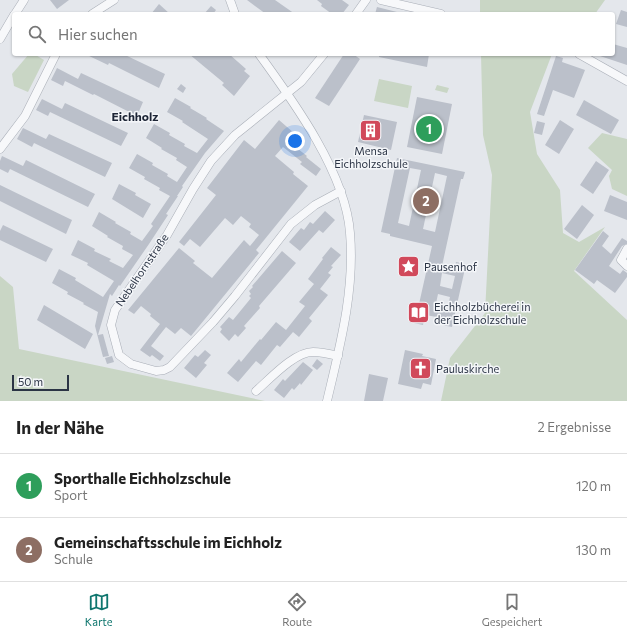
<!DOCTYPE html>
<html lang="de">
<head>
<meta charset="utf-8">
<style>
  body { margin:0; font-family:Commissioner,sans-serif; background:#f2f2f2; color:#222 }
  .scale { position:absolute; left:12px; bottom:10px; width:57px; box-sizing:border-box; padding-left:4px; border:2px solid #2b3445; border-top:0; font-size:11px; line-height:14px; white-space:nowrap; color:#2b3445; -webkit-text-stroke:3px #f4f6f9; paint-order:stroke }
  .you { position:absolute; left:295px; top:141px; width:14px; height:14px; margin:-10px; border:3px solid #fff; border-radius:50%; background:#1a73e8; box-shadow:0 0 0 6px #1a73e833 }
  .badge { display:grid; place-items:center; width:26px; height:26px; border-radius:50%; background:#0f766e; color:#fff; font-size:13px; font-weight:700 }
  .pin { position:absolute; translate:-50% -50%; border:2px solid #fff; box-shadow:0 1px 4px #0006 }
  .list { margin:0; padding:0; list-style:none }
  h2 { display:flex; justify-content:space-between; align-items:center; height:52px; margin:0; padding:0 16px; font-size:17px }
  h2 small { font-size:13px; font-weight:400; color:#767676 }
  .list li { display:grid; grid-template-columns:26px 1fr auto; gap:12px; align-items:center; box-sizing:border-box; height:64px; padding:0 16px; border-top:1px solid #e0e0e0 }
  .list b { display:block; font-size:15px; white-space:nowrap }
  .list p { margin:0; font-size:13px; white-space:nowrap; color:#767676 }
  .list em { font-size:13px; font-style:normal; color:#767676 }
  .icon { flex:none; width:22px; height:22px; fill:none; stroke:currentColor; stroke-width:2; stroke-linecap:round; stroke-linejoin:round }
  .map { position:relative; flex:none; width:627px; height:401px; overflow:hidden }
  .search { position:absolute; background:#fff; box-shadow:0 1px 3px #0004; left:12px; right:12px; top:12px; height:44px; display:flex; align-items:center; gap:10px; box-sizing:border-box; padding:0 14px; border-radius:4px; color:#767676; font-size:15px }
  .sheet { height:180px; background:#fff }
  nav { display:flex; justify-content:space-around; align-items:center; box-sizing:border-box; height:56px; border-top:1px solid #e0e0e0; background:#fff; font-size:11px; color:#767676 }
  nav a { display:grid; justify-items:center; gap:2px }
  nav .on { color:#0f766e }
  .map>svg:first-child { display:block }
  .green { fill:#c9d6c5 }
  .building { fill:#bbc0ca; fill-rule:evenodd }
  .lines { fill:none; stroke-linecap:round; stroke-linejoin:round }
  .minor-casing { stroke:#a9aeb7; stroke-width:9 }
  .minor { stroke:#f7f8fa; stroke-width:8 }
  .labels { text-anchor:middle; stroke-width:3; stroke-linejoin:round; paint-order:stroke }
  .poi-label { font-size:11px; fill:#2b3445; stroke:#f4f6f9; text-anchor:start }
  .street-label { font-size:11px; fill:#2b3445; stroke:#f4f6f9 }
  .neighbourhood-label { font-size:12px; font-weight:bold; fill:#1d2536; stroke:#f4f6f9 }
</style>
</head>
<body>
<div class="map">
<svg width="627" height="401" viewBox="0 0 627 401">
  <rect width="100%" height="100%" fill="#e4e7ec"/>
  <g class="green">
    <polygon points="480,0 605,0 595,14 480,14"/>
    <polygon points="29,54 34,54 44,60 28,92 14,86 12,74"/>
    <polygon points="481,54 552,54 530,112 537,154 560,190 563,233 579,242 605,227 574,271 627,320 627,401 441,401 450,358 485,313 492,175 483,135"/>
    <polygon points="379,79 412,86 408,108 374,101"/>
    <polygon points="437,85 449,88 447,93 435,90"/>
    <polygon points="602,133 627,139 627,196 612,189 609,176 612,170 588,148"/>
    <polygon points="0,276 13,287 19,349 265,401 0,401"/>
  </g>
  <g class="building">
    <polygon points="50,0 69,0 57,9"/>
    <polygon points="247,0 275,0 295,14 266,14"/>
    <polygon points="317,0 342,0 349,5 342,14 332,14 321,6 322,4"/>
    <polygon points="159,4 170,14 151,14"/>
    <polygon points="211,6 216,10 213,14 204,14"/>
    <polygon points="377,7 397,12 396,14 375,14"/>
    <polygon points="621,10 627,12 627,27 616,24"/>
    <polygon points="613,44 627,48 627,65 597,55 613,54"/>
    <polygon points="85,54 123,54 165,74 159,88 109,63 108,65"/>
    <polygon points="189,54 229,54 246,69 244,71 250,76 234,96 222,85 224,83"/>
    <polygon points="344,54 353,54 360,59 329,106 315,98"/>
    <polygon points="379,54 429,54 427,67 379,57"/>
    <polygon points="556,56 563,58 562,62 585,70 574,98 553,90 544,116 537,114"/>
    <polygon points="57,68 78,79 81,73 143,102 137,116 94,94 93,95 65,81 63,86 51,80"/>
    <polygon points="181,84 186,88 183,93 177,89"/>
    <polygon points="417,97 452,104 442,154 407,147"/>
    <polygon points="175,98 191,107 190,108 207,118 206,119 224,131 205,153 182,186 183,187 177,196 178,196 166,214 168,215 149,244 120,286 119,285 112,296 110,294 98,335 103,334 109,356 103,357 95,326 98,312 83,304 84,303 67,294 68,292 52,283 59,269 76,278 75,280 103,297 114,281 87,265 88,263 71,255 78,240 95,249 94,251 111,259 109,261 123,268 133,255 122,249 123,246 107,237 108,236 92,226 99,212 116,222 115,223 131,232 130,234 142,241 153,226 151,224 170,196 159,190 160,188 144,179 145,177 129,168 137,154 153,163 152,165 168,174 167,176 177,182 187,167 176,160 177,158 161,149 162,148 146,138 154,124 170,133 169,135 185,144 184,146 197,153 208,139 182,122 183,121 167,112"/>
    <polygon points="42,99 62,109 65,103 128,133 121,146 50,112 48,116 36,110"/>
    <polygon points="584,100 619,120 611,134 576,115"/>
    <polygon points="364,115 397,122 391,150 358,142"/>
    <polygon points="279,120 294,133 288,141 307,156 306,157 321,169 316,176 300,164 302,162 283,147 275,156 294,172 293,174 308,186 256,250 259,253 191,336 181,328 175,334 166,327 151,346 164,356 160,361 152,355 150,357 140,350 160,324 150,316 151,314 141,306 134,314 128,310 179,248 195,261 193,263 212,278 244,240 250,246 259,235 249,227 251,224 241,216 233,225 225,218 200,247 190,239 184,246 179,242 216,195 207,188 244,140 255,149"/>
    <polygon points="560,120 574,129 559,154 545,145"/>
    <polygon points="537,121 545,123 542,135 534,133"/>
    <polygon points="23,128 46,139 49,134 112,163 105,177 34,143 32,147 17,139"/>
    <polygon points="2,156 23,166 26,160 95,194 88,207 10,169 8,173 0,169 0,161"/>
    <path d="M397 158 465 172 463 179H461L442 266 454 269 456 262 466 264 452 327 442 325 443 318 425 315 423 325 409 322 413 302 419 304 432 246 390 236V234L381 232ZM410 168 421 170 409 226 398 223ZM435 173 447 176 435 232 423 229ZM442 273 455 276 452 289 440 286ZM438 294 450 297 447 310 435 308Z"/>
    <polygon points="596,161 609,170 593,194 580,185"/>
    <polygon points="119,184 136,193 135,195 151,204 143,218 112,199"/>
    <polygon points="0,185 72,220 66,234 0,201"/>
    <polygon points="610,195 627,202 627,220 604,211"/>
    <polygon points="582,205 594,215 577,239 564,229"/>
    <polygon points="325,211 335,220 323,233 319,230 300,251 289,242 301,228 304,230 310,222 313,224"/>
    <polygon points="3,225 53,249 46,262 0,240 0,231"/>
    <polygon points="603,231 609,236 602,246 611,254 622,238 627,241 627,244 622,246 609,266 620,274 623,270 627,273 627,277 615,293 597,280 594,284 575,270"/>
    <polygon points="331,247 341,255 331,266 333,267 328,273 331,275 320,289 328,295 309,318 312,321 299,337 293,332 280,347 277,345 261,365 256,361 238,382 227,373 239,359 241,362 260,339 261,340 276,322 286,330 305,306 299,302 314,284 308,279 323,259 322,258"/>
    <polygon points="282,251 296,263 259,306 260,308 244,326 246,328 238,337 235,334 229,341 220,332 222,329 220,327 229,317 233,320 251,298 249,296 251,294 249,291 253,287 252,286"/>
    <polygon points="44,305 93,334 85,349 37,320"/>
    <polygon points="205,350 211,355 204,363 207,365 196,378 184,368 195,355 198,357"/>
    <polygon points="405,350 423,354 422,356 436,359 431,385 423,383 421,389 398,384"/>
    <polygon points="112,356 114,362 107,364 105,358"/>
    <polygon points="317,359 323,364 317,370 312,366"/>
    <polygon points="303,362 313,370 301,385 300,383 294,390 292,388 284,398 274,390 283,379 285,381"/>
    <polygon points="369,374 388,378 383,401 364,401"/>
  </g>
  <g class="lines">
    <defs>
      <g id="minor">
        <polyline points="230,0 235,14"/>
        <polyline points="381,0 441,14"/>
        <polyline points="15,14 24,0"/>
        <polyline points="92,14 114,0"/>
        <polyline points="356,14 366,0"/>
        <polyline points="0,39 14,15"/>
        <path d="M259 54C294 102 346 174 350 233 355 290 340 346 327 401"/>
        <polyline points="324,54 301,82 235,135 211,161 193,189 167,235 115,310 111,325 119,355 131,364 156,371 164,370 170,367 213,322 235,296 291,224 315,205 341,191"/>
        <polyline points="579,54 627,81"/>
        <polyline points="0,149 25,116 56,54"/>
        <polyline points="627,249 621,260 627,266"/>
        <path d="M256 391C270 379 294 352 313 352 321 352 330 354 338 356"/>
      </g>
    </defs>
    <use href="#minor" class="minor-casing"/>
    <use href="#minor" class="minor"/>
  </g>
  <defs>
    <symbol id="building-square" viewBox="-11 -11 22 22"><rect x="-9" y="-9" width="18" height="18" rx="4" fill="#d1495b" stroke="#f4f6f9"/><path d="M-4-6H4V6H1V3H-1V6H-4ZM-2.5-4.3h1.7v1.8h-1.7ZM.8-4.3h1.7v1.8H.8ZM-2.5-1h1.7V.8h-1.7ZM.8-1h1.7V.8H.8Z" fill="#fff"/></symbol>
    <symbol id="sight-square" viewBox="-11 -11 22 22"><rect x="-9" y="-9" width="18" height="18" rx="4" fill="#d1495b" stroke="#f4f6f9"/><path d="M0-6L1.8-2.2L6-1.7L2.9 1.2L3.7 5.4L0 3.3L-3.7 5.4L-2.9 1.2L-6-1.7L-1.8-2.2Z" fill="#fff"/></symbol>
    <symbol id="library-square" viewBox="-11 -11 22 22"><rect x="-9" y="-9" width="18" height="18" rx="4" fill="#d1495b" stroke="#f4f6f9"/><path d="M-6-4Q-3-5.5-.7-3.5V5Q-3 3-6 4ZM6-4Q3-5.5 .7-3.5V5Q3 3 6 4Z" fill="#fff"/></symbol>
    <symbol id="church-square" viewBox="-11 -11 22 22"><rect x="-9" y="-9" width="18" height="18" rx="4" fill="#d1495b" stroke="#f4f6f9"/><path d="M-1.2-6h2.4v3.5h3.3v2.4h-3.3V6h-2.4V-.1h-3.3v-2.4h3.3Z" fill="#fff"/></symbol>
  </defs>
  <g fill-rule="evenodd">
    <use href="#building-square" x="358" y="118" width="25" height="25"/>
    <use href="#sight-square" x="396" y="254" width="25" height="25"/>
    <use href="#library-square" x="406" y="300" width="25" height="25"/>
    <use href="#church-square" x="408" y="356" width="25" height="25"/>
  </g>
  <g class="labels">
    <g class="poi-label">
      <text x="371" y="155" text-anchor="middle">Mensa<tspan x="371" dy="13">Eichholzschule</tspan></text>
      <text x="424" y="271">Pausenhof</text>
      <text x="434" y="311">Eichholzbücherei in<tspan x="434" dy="13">der Eichholzschule</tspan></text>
      <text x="436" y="373">Pauluskirche</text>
    </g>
    <g class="street-label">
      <text transform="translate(142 270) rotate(-56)" y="4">Nebelhornstraße</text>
    </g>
    <g class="neighbourhood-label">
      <text x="135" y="121">Eichholz</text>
    </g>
  </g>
</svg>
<div class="scale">50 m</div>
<div class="you"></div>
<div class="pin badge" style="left:429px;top:129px;background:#2e9e5b">1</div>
<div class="pin badge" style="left:426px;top:201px;background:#8d6e63">2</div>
<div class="search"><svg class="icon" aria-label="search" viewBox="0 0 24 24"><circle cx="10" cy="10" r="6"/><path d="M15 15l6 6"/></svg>Hier suchen</div>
</div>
<section class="sheet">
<h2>In der Nähe<small>2 Ergebnisse</small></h2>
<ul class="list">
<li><span class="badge" style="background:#2e9e5b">1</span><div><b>Sporthalle Eichholzschule</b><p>Sport</p></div><em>120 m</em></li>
<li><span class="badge" style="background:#8d6e63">2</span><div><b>Gemeinschaftsschule im Eichholz</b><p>Schule</p></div><em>130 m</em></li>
</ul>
</section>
<nav>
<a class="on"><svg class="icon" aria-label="map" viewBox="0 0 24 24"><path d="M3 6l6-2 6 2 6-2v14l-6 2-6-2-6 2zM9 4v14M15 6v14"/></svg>Karte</a>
<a><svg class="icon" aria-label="directions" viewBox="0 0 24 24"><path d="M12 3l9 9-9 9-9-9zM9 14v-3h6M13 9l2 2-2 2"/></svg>Route</a>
<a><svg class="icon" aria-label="saved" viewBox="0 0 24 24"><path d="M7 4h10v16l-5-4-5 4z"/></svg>Gespeichert</a>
</nav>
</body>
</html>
